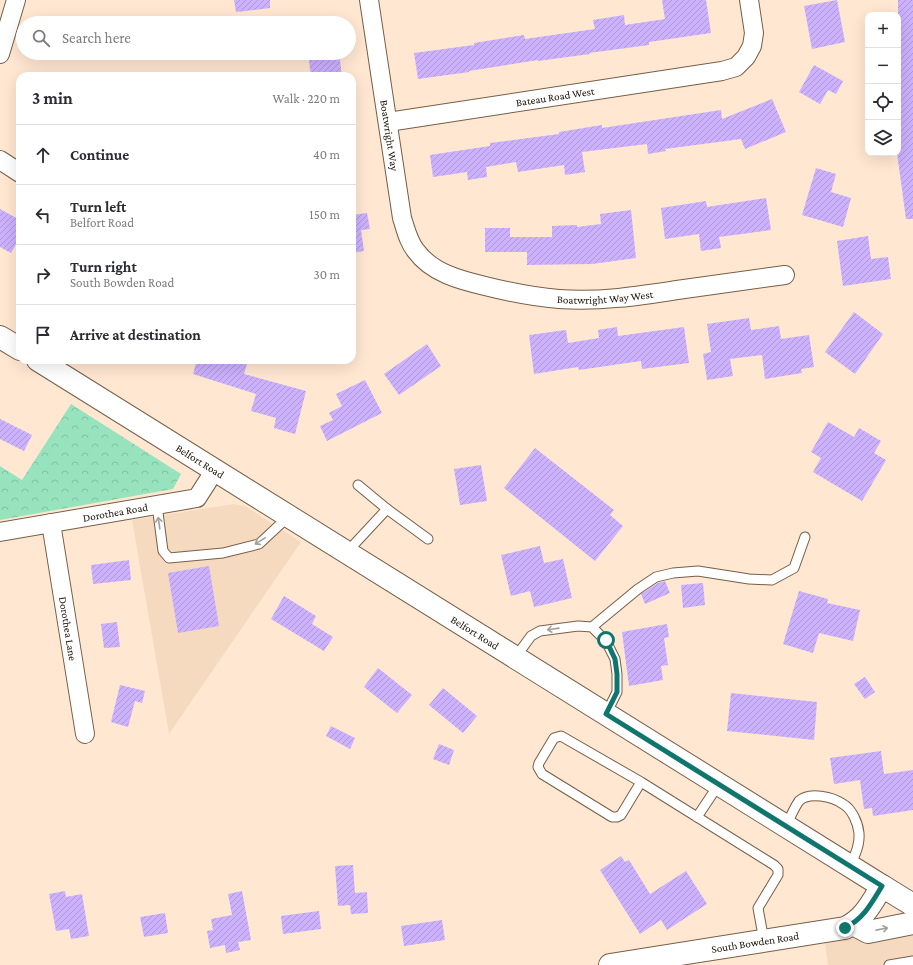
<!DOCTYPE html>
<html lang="en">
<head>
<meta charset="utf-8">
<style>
  body { margin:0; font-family:"Crimson Pro",serif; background:#f2f2f3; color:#2b2b33 }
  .controls { position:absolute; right:12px; top:12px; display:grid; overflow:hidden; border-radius:8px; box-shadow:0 4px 16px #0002 }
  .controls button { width:36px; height:36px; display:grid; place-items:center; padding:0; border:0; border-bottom:1px solid #e1e1e2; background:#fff; color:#2b2b33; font:20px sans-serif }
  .stop { position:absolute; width:12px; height:12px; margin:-9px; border:3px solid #0f766e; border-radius:50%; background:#fff }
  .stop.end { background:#0f766e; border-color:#fff; box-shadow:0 1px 4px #0008 }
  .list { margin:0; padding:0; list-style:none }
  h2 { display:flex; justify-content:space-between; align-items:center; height:52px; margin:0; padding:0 16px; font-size:17px }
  h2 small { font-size:13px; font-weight:400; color:#7c7c81 }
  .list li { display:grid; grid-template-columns:26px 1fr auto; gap:12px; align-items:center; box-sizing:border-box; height:60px; padding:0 16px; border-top:1px solid #e1e1e2 }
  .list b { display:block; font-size:15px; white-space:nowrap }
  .list p { margin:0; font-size:13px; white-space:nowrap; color:#7c7c81 }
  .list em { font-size:13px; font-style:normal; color:#7c7c81 }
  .icon { flex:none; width:22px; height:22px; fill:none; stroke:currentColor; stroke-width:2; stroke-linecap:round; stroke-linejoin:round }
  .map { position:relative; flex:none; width:913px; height:965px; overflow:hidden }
  .search { position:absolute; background:#fff; box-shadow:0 4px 16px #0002; left:16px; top:16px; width:340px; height:44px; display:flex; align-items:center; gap:10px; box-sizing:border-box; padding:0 14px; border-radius:22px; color:#7c7c81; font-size:15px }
  .panel { position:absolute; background:#fff; box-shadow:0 4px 16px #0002; left:16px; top:72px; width:340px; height:292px; border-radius:12px }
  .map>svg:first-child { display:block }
  .built { fill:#f6dac0 }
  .forest { fill:url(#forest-crowns) }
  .building { fill:url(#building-hatch) }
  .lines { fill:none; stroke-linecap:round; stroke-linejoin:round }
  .service-casing { stroke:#775e47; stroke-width:11 }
  .minor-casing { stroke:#775e47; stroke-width:20 }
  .tertiary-casing { stroke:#775e47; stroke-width:24 }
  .secondary-casing { stroke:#775e47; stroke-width:24 }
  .service { stroke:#fff; stroke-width:9 }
  .minor { stroke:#fff; stroke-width:18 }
  .tertiary { stroke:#fff; stroke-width:22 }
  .secondary { stroke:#fff; stroke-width:22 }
  .oneway { stroke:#a3a09c }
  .route { stroke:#0f766e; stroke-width:5 }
  .labels { text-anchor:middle; stroke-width:4; stroke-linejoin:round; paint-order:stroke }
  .street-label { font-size:11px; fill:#1a1107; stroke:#fef8f3 }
</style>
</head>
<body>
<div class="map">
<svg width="913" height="965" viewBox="0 0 913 965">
  <defs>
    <pattern id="forest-crowns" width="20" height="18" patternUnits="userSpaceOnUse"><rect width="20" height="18" fill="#96e3bd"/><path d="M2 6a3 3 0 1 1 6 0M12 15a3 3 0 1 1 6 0" fill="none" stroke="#81c2a1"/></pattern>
    <pattern id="building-hatch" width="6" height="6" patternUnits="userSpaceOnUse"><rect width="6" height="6" fill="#ccb1fd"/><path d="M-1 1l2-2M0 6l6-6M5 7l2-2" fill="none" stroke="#af97d7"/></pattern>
  </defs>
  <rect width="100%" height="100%" fill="#ffe7d2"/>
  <g class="built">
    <polygon points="234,504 245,506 301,542 169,734 132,520"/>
    <polygon points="913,929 913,965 828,965 825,943"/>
  </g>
  <polygon class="forest" points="71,404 181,474 173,489 0,520 0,466 22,480"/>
  <g class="building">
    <polygon points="234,0 270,0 270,8 236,12"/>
    <polygon points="662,0 706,0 711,33 649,42 649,45 589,53 590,54 538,61 538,60 469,71 469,72 418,79 414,53 474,45 474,43 524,35 525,39 595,29 593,20 624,15 625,25 665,19"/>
    <polygon points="837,0 845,42 812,49 804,6"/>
    <polygon points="898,0 913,0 913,219 906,219 897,153 898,153"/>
    <polygon points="308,53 339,53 342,76 311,76"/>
    <polygon points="814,65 843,81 836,94 828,90 820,104 799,92"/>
    <polygon points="772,99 786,132 745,149 741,139 665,149 666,151 648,154 647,144 582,152 585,172 565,175 564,165 518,172 516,162 486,167 487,177 468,180 467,172 433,177 430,155 490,146 490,143 559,134 559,132 602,125 602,128 721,110 722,119"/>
    <polygon points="816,168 836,174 831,192 851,198 843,227 802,215"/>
    <polygon points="766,198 771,230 719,237 721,248 701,251 699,234 665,239 661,208 706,201 707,207"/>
    <polygon points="0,209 20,220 20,237 11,253 0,247"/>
    <polygon points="631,210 636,258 592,264 527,265 527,252 485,252 485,228 510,228 510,237 552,237 552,226 577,225 577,227 601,224 600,214"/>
    <polygon points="367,213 370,229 361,230 364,251 352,253 352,215"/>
    <polygon points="868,236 871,259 888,257 891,279 843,286 837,241"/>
    <polygon points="854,312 883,334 855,374 825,352"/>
    <polygon points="749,318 751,330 779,326 781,339 809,335 814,367 801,369 802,373 765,379 762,355 730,359 733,376 707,380 703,354 711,352 707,324"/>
    <polygon points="617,327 618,336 684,327 689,363 642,369 641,361 579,370 578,367 534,374 529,335 566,330 568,343 599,338 598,330"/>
    <polygon points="427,344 441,366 399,395 384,374"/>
    <polygon points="197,360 248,360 244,374 306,391 295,434 274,428 276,418 251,411 256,394 193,374"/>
    <polygon points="365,380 382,413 327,441 320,426 333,420 329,413 342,406 336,394"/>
    <polygon points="0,419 32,435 24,451 0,439"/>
    <polygon points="828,422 854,437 859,428 881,441 874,453 886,460 862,501 813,472 821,458 811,452"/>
    <polygon points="535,448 614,510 610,515 623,526 595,561 504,488"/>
    <polygon points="481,465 487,501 460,505 454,469"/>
    <polygon points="540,546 544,563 563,559 572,598 534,607 530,591 511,596 501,555"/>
    <polygon points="129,560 131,580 93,584 91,565"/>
    <polygon points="209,566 219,626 178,633 168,573"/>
    <polygon points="665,581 670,593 645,604 641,594 658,583"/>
    <polygon points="703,583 705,605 683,608 681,585"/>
    <polygon points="799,591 828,599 827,603 860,610 853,641 819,633 813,653 783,644"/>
    <polygon points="284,596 316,616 312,624 333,637 324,651 271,619"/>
    <polygon points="117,622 120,647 104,648 101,624"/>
    <polygon points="667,624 669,637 664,638 668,665 661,666 663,680 629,686 622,632"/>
    <polygon points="378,668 412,695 397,713 364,687"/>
    <polygon points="865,677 875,692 865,699 854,684"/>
    <polygon points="120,685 145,691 142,703 135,701 128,727 111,722"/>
    <polygon points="443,688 477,716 463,733 429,705"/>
    <polygon points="731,693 817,702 814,740 727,731"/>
    <polygon points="331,726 355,738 350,749 326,736"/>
    <polygon points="439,744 454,750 449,765 433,759"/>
    <polygon points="881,751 884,774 913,770 913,810 873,816 872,808 864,809 860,780 834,784 830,758"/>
    <polygon points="621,856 625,862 629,860 650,894 686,871 707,904 667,930 661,920 640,934 600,870"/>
    <polygon points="353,865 355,893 367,892 368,913 351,914 350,905 338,906 335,866"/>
    <polygon points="65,891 66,897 82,894 89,936 71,939 69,929 56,931 49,894"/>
    <polygon points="242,891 251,940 238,942 240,950 226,953 225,945 210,948 207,931 213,930 211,919 232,915 228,894"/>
    <polygon points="319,911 321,929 283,934 281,916"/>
    <polygon points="165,913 168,933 144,937 140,917"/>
    <polygon points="442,920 445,940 404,946 401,926"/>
  </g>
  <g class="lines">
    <defs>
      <g id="service">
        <polyline points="358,485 387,509"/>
        <polyline points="157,505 163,551 169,558 223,553 259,544 289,516"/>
        <polyline points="347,552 387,509 428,539"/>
        <polyline points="592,627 638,589 656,577 673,573 698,571 749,579 772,580 794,568 805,537"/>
        <polyline points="515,658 531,636 540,631 578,626 592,627 606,641 615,659 617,674 617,692 606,714"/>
        <polyline points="641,782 621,815 617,817 612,817 542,774 538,767 539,763 554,738 561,736 641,782 774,865 778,869 778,875 758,908 764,941"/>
        <polyline points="697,817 719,784"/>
        <path d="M786 826C790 818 794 808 799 801 809 791 833 797 843 804 852 809 858 823 859 833 860 845 855 855 850 866"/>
        <polyline points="889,965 913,961"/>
      </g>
      <g id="minor">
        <path id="s1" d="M369 0 402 218C406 230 408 241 416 251 432 273 460 280 485 286 509 292 534 297 559 299 599 302 639 296 677 290 713 285 749 280 785 275"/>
        <polyline points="0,54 16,0"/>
        <path id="s2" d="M388 122 722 71 736 67 746 57 752 46 754 33 749 0"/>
        <polyline points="0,160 20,173"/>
        <path id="s3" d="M51 523 85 734"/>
        <path id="s4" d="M0 532 197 498 215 470"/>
      </g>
      <g id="tertiary">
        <polyline points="0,337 20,349"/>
        <path id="s5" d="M38 360 882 886"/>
      </g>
      <g id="secondary">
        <polyline points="853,924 868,932 913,923"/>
        <path id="s6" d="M610 965 845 928C864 919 871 904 882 886L913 905"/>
      </g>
    </defs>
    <use href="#service" class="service-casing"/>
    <use href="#minor" class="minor-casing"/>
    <use href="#tertiary" class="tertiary-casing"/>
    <use href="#secondary" class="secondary-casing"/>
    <use href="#service" class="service"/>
    <use href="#minor" class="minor"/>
    <use href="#tertiary" class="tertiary"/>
    <use href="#secondary" class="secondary"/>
  </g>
  <defs><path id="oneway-shaft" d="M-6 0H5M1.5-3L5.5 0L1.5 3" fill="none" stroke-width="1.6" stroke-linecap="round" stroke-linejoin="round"/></defs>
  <g class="oneway">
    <use href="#oneway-shaft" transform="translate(159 523) rotate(-98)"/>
    <use href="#oneway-shaft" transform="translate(260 541) rotate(149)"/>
    <use href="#oneway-shaft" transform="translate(553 629) rotate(172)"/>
    <use href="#oneway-shaft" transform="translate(882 929) rotate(-11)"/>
  </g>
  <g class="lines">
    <path class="route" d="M606 640 615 659 617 674V692L606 714 882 886C871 904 864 918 845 928"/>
  </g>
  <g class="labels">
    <g class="street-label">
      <text dy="4" stroke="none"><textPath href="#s2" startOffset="169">Bateau Road West</textPath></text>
      <text dy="4" stroke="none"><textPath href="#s1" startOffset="137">Boatwright Way</textPath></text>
      <text dy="4" stroke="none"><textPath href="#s1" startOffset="457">Boatwright Way West</textPath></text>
      <text dy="4" stroke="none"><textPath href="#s5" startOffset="191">Belfort Road</textPath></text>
      <text dy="4" stroke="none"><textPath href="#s4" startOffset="117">Dorothea Road</textPath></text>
      <text dy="4" stroke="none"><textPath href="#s3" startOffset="107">Dorothea Lane</textPath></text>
      <text dy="4" stroke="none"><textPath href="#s5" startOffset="515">Belfort Road</textPath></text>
      <text dy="4" stroke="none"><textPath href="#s6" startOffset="147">South Bowden Road</textPath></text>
    </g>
  </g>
</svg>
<div class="controls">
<button>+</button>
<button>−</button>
<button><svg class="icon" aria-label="locate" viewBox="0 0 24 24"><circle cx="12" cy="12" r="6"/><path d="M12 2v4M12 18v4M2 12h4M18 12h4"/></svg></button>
<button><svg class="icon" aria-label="layers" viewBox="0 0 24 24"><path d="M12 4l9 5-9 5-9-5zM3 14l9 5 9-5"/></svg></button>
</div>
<div class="stop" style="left:606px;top:640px"></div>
<div class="stop end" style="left:845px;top:928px"></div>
<div class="search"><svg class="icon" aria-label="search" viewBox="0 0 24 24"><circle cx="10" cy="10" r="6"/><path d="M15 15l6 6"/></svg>Search here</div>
<section class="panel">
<h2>3 min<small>Walk · 220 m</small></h2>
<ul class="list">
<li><svg class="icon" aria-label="ahead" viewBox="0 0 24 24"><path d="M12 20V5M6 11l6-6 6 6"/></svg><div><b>Continue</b></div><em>40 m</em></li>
<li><svg class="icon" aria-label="left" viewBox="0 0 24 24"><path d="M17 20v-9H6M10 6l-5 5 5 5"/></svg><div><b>Turn left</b><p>Belfort Road</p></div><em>150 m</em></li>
<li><svg class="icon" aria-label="right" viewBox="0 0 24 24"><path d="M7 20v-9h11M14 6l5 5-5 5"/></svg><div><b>Turn right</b><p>South Bowden Road</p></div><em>30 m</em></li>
<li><svg class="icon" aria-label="arrive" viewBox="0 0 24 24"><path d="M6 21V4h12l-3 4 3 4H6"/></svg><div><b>Arrive at destination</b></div></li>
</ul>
</section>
</div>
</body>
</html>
